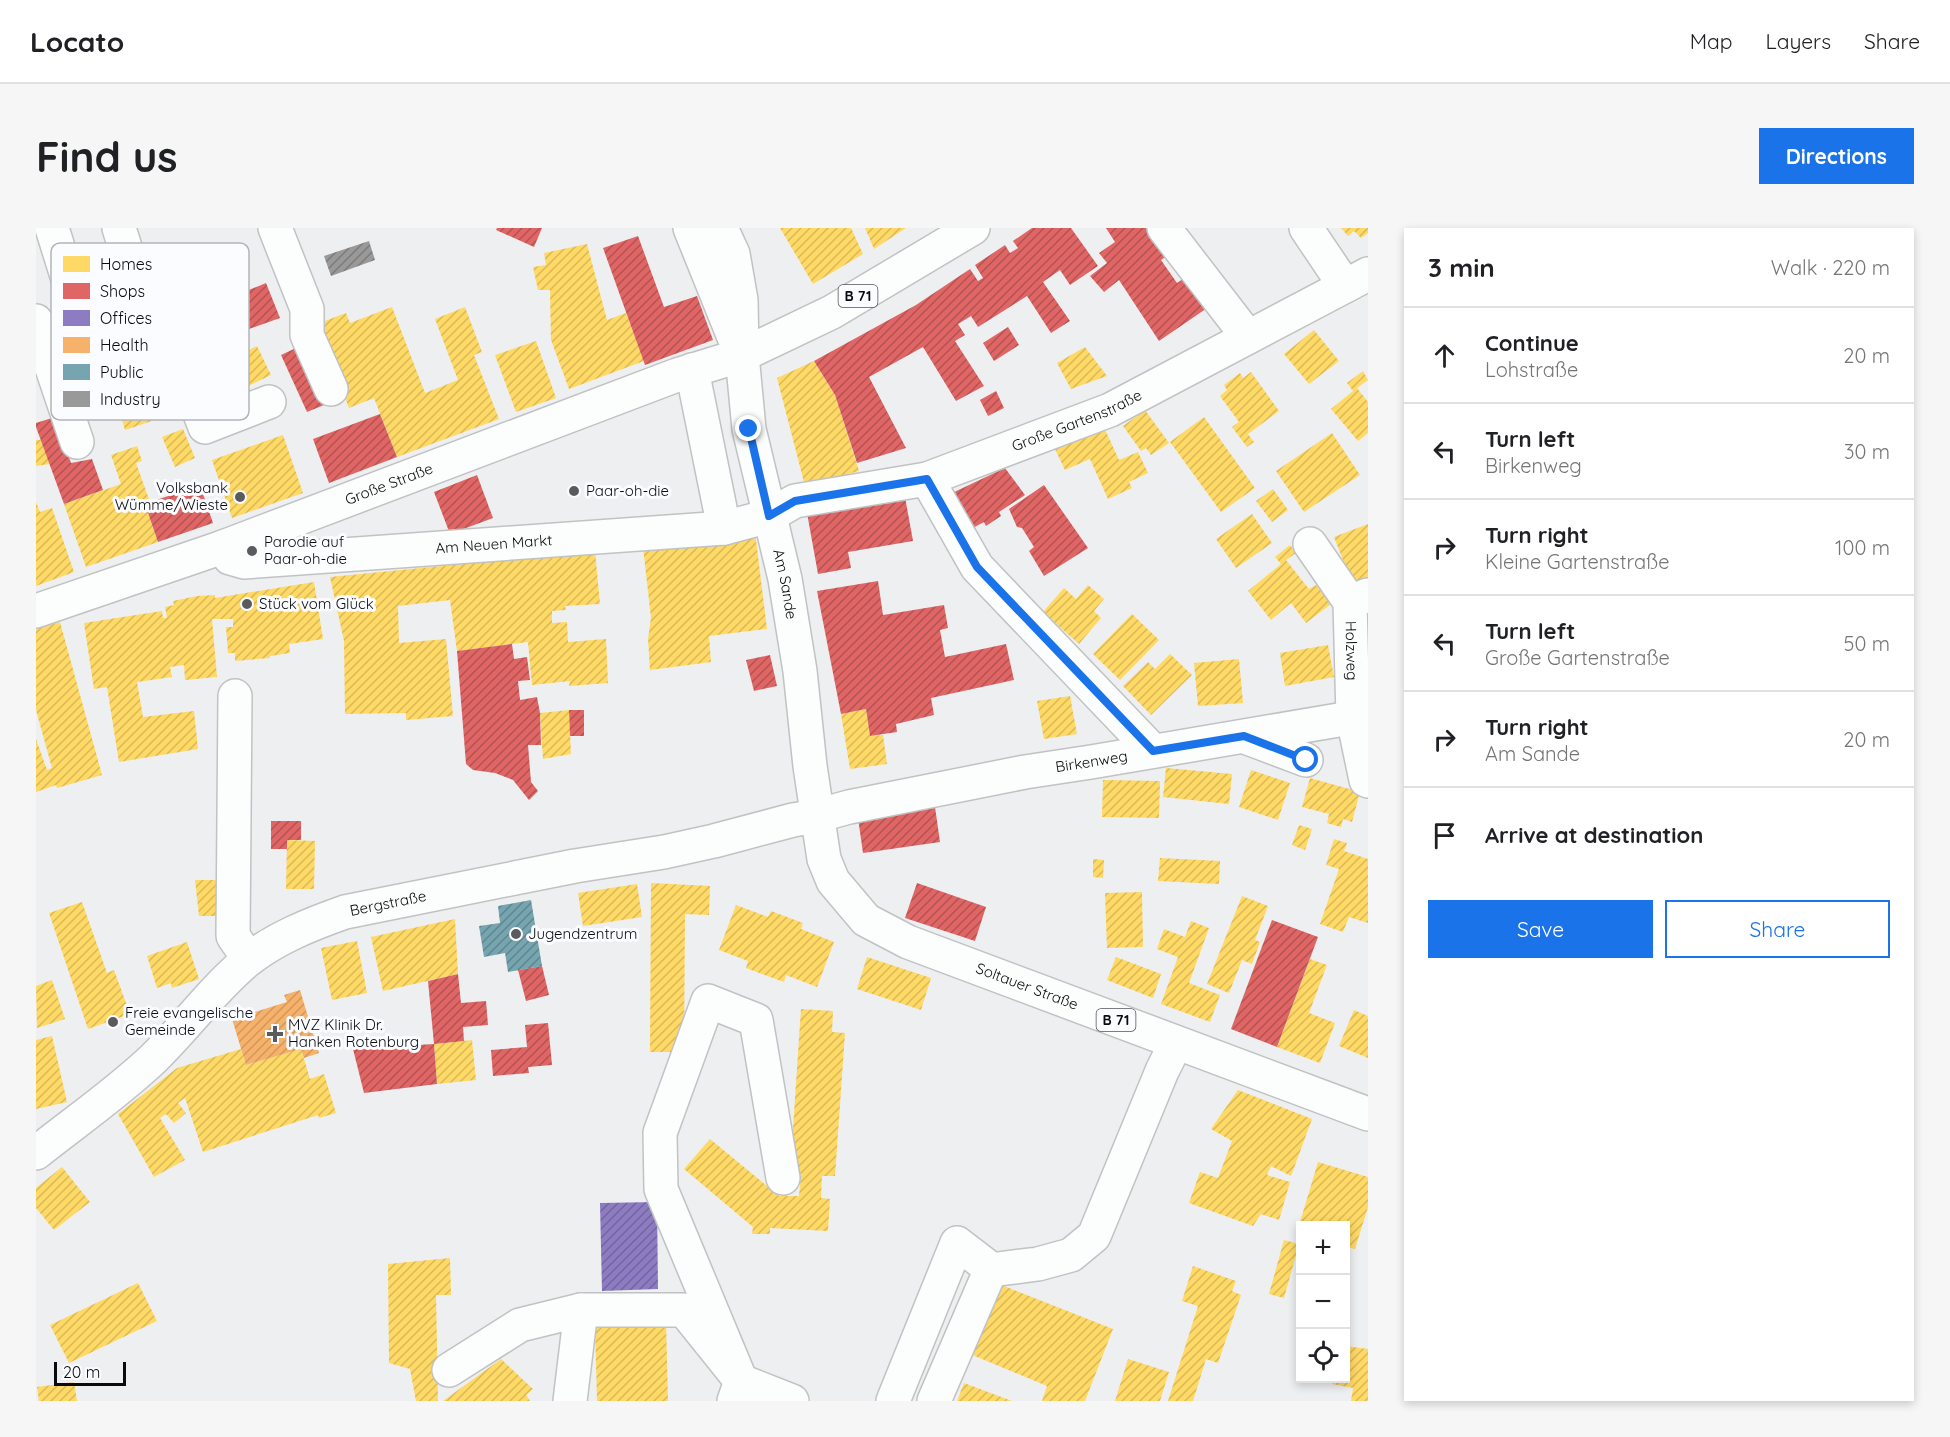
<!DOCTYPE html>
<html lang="en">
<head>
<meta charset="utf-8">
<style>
  body { margin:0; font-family:Quicksand,sans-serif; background:#f6f6f6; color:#202124 }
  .controls { position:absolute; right:18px; bottom:18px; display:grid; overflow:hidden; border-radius:0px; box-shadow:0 3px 9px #0003 }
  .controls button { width:54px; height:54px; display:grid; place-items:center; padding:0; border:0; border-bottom:2px solid #e0e0e0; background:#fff; color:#202124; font:30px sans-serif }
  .scale { position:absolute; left:18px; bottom:15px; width:72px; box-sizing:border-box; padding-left:6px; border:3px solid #0b0b0c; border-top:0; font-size:16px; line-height:21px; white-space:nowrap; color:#0b0b0c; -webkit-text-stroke:4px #fbfcff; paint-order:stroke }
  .stop { position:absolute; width:18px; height:18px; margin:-14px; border:4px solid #1a73e8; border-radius:50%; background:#fff }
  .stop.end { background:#1a73e8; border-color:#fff; box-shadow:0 2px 6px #0008 }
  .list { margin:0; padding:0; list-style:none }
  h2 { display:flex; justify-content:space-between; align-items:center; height:78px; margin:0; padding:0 24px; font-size:26px }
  h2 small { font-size:20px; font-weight:400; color:#757577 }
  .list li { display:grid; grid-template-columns:39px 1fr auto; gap:18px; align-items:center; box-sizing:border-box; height:96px; padding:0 24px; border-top:2px solid #e0e0e0 }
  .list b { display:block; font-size:22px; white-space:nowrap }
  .list p { margin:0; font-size:20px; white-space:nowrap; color:#757577 }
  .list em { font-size:20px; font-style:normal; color:#757577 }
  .actions { display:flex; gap:12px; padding:18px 24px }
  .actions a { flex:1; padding:14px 0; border:2px solid #1a73e8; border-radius:0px; text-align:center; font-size:21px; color:#1a73e8 }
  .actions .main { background:#1a73e8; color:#fff }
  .icon { flex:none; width:33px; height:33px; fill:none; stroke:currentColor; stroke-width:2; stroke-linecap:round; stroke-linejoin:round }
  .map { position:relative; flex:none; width:1332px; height:1173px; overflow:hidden; border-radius:0px }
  header { display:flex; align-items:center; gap:36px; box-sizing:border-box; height:84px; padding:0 30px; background:#fff; border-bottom:2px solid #e0e0e0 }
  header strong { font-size:28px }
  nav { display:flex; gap:33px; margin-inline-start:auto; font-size:21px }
  .intro { display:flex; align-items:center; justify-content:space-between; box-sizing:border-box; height:144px; padding:0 36px }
  h1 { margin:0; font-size:42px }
  .button { padding:15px 27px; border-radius:0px; background:#1a73e8; color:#fff; font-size:21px; font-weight:700 }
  main { display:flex; gap:36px; padding:0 36px }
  aside { flex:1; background:#fff; border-radius:0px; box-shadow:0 3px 9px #0003 }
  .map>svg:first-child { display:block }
  .homes { fill:url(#homes-hatch) }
  .shops { fill:url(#shops-hatch) }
  .offices { fill:url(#offices-hatch) }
  .health { fill:url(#health-hatch) }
  .public { fill:url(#public-hatch) }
  .industry { fill:url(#industry-hatch) }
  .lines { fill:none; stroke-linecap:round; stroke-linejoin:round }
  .minor-casing { stroke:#c1c2c3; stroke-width:36 }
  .major-casing { stroke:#c1c2c3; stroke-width:36 }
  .minor { stroke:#fcfdfd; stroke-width:33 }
  .major { stroke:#fcfdfd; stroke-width:33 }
  .route { stroke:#1a73e8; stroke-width:8 }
  .poi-dot { fill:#5a5b5c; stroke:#fbfcff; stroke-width:2 }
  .labels { text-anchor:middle; stroke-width:6; stroke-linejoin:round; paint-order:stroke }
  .shield { fill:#fbfcff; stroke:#535355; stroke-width:1.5 }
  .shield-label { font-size:14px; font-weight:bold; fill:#0b0b0c }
  .street-label { font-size:15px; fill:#0b0b0c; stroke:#fbfcff }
  .poi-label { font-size:15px; fill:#0b0b0c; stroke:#fbfcff; text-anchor:start }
  .key { fill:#fbfcff; stroke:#b3b4b6; stroke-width:1.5 }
  .key-label { font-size:16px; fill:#0b0b0c }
</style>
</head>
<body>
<header>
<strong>Locato</strong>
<nav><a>Map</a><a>Layers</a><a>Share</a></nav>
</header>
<div class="intro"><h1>Find us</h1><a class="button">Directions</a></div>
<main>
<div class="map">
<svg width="1332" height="1173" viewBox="0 0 1332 1173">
  <defs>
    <pattern id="homes-hatch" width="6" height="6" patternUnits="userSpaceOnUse" patternTransform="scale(1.5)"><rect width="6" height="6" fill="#ffd966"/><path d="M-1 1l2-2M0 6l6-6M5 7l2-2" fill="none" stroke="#d9b957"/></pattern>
    <pattern id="shops-hatch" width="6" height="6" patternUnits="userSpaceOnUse" patternTransform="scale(1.5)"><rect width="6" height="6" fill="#e06666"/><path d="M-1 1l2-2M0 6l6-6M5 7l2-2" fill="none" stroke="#b45252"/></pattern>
    <pattern id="offices-hatch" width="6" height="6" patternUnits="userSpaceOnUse" patternTransform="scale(1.5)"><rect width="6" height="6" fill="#8e7cc3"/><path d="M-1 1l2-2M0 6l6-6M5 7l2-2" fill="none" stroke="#72649d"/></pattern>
    <pattern id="health-hatch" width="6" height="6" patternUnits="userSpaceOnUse" patternTransform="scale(1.5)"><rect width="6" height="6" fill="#f6b26b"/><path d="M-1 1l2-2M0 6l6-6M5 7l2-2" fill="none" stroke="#d2985c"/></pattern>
    <pattern id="public-hatch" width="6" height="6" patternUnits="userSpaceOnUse" patternTransform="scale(1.5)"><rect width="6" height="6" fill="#76a5af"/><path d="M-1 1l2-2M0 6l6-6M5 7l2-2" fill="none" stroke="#5f858d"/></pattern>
    <pattern id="industry-hatch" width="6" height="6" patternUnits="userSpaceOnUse" patternTransform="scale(1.5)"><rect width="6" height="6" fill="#999"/><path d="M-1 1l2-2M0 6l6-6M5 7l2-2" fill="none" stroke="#7b7b7b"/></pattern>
  </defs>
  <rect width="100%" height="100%" fill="#eeeff1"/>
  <g class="homes">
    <polygon points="744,0 815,0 827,26 777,56"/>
    <polygon points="829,0 870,0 838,21"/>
    <polygon points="1305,0 1332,0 1332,5 1325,10 1318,3 1312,8"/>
    <polygon points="551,16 571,92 590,85 608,133 533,161 515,112 514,62 502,62 497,39 510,37 508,25"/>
    <polygon points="356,79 389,165 422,152 399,91 429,79 446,124 438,127 463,191 361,229 338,170 313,180 281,96 310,85 314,95"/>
    <polygon points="1278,102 1303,133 1273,156 1248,126"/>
    <polygon points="500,113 520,170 480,184 459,127"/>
    <polygon points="105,117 111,136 117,134 125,159 119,161 128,189 89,202 84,185 63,192 52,157 73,150 67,130"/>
    <polygon points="221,118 235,147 185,171 171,142"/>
    <polygon points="1049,119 1071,148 1035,161 1021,135"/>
    <polygon points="778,133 799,167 823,243 769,258 741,150"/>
    <polygon points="1327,143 1332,152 1321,160 1332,174 1332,205 1322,213 1295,181 1317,163 1311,155"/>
    <polygon points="1215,144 1243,183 1212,206 1218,214 1211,219 1196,199 1203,194 1184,168 1191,162 1188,157 1204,145 1207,150"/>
    <polygon points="1109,182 1133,215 1115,227 1110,220 1105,223 1087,198"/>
    <polygon points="1168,189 1219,260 1185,284 1134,214"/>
    <polygon points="1066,195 1083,232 1102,224 1112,245 1093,254 1096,260 1072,271 1054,231 1029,242 1017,217"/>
    <polygon points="147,201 159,230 139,239 126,209"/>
    <polygon points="1296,205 1324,247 1268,284 1240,243"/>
    <polygon points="247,207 267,265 196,290 176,232"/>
    <polygon points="0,212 5,212 14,236 0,238"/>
    <polygon points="101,218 106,233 100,235 114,274 109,276 122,314 50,339 28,276 85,256 75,227"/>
    <polygon points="1237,261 1252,282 1236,294 1220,273"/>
    <polygon points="0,274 4,284 16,280 38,344 0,358"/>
    <polygon points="1216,286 1236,315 1200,340 1180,311"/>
    <polygon points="1332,296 1332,349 1316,355 1298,309"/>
    <polygon points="719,304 731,401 673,408 675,434 614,442 612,411 615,390 607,319"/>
    <polygon points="1254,317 1260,325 1250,332 1273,361 1280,357 1295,376 1270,395 1255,375 1235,392 1212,363 1245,336 1239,329"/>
    <polygon points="559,323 564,376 529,378 530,382 516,383 516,395 531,394 532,414 570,411 572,455 533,458 534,453 496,457 492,414 421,423 414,372 362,378 363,415 410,411 417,488 370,492 370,485 309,486 308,413 294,349"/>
    <polygon points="278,354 287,411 253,416 254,425 234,428 234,430 199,433 199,425 192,425 190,399 197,399 197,391 176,391 181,449 149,452 148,437 134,439 136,449 101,454 107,489 158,483 162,521 83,534 71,459 58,461 48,395 126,383 127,390 131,390 129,379 138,377 137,373 161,368 179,367 179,370 185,369"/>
    <polygon points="1052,357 1068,371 1058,383 1065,390 1043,416 1007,384 1028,360 1040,371"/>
    <polygon points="1096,386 1123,412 1084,452 1057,426"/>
    <polygon points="24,394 66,547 21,560 20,557 0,564 0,511 11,542 16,540 0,482 0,401"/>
    <polygon points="1292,417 1298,449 1249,458 1244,425"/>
    <polygon points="1134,426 1156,447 1115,487 1087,458 1112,434 1119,441"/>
    <polygon points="1203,431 1207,475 1162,478 1158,435"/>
    <polygon points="1034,468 1041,506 1008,511 1001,473"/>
    <polygon points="830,481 834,508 847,507 851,536 814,541 805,486"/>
    <polygon points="533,482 535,526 507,531 504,485"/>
    <polygon points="1130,540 1196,546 1193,576 1127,569"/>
    <polygon points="1215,542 1254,555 1242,592 1203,579"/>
    <polygon points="1274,550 1324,564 1316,594 1307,591 1305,599 1291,595 1293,586 1266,579"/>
    <polygon points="1067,552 1124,553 1123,590 1066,589"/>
    <polygon points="1263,597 1276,601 1269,622 1256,617"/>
    <polygon points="1298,611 1311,615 1308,623 1332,631 1332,695 1313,689 1307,704 1284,696 1303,641 1290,637"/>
    <polygon points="251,612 279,613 278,661 250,661"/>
    <polygon points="1124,630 1184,633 1183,656 1122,653"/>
    <polygon points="1057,631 1068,632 1067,650 1057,649"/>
    <polygon points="159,652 188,652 188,688 163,688"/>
    <polygon points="615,655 674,658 673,687 649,686 648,824 614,824"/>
    <polygon points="601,656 606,689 547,698 542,665"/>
    <polygon points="1106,664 1107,719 1071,720 1069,665"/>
    <polygon points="1206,668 1232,678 1219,712 1224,714 1216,736 1206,732 1193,765 1171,756"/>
    <polygon points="46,674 71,745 78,742 94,786 52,801 13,685"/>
    <polygon points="700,677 732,689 735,683 767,695 765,701 798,714 781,759 750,747 748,754 710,740 712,733 683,722"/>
    <polygon points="419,691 422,746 347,763 335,709"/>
    <polygon points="1155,693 1173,700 1153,755 1184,767 1174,794 1125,776 1142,729 1121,721 1128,701 1149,709"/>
    <polygon points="321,713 331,765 296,772 285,720"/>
    <polygon points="151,714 163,751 136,760 135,755 121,760 111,728"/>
    <polygon points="831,729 895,750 885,782 821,761"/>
    <polygon points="1080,729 1125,746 1117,770 1071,752"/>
    <polygon points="1274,731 1291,737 1273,785 1299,795 1284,835 1241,819"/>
    <polygon points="16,752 29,791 1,800 0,758"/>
    <polygon points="765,781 797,783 796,804 809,805 799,948 786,948 785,970 794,971 792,1003 734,1000 734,1006 716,1006 717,999 648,941 674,911 743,968 763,968 765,946 754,945"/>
    <polygon points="1318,782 1332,788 1332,830 1303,818"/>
    <polygon points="16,808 31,874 0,881 0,812"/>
    <polygon points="436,812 440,852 401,856 398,816"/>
    <polygon points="205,821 210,837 265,821 274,851 288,846 300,885 283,890 282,887 167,924 149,870 142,875 150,885 138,895 130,886 124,890 149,932 118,949 82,886 141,840"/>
    <polygon points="1202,862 1276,891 1255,948 1235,938 1231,947 1254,954 1243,992 1225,986 1217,998 1153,975 1164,944 1182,950 1196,913 1175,901"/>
    <polygon points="1282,934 1332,949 1332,979 1319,1021 1310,1019 1310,998 1264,998 1264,1005 1261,1004"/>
    <polygon points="26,939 54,974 18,1002 0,980 0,960"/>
    <polygon points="1248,1012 1263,1016 1248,1070 1233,1066"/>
    <polygon points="414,1030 415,1067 400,1067 402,1173 380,1173 374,1141 353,1135 352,1036"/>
    <polygon points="1157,1038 1200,1053 1196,1063 1205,1067 1182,1135 1170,1131 1157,1173 1132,1173 1162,1078 1146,1073"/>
    <polygon points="102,1055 121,1093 33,1135 14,1097"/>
    <polygon points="963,1056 1077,1101 1049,1173 1006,1173 1011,1158 934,1126"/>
    <polygon points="630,1093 632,1173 561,1173 559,1095"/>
    <polygon points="1310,1118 1332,1121 1332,1173 1315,1173 1317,1160 1296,1156 1297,1150 1310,1150"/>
    <polygon points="465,1131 497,1161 490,1167 494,1173 407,1173"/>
    <polygon points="1092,1131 1133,1144 1124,1173 1079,1173"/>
    <polygon points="38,1154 41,1173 3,1173 1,1159"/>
    <polygon points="928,1155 976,1173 921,1173"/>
  </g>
  <g class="shops">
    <polygon points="461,0 506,0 498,19 460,2"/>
    <polygon points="996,0 1035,0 1062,38 1034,57 1024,42 1007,54 1034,93 1015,105 991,68 942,99 935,88 922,96 929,107 919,113 948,158 920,173 887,119 833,149 870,220 821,235 799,167 778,133 880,77 934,41 942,53 947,50 939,37 969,17 974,25 982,20 977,13"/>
    <polygon points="1070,0 1117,0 1135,25 1125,32 1141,55 1153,47 1174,78 1123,113 1083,52 1068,64 1054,48 1071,35 1063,25 1079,14"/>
    <polygon points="602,8 628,79 661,68 677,112 609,137 567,20"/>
    <polygon points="230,55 244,90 210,102 196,69"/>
    <polygon points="972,99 983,117 958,133 947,115"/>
    <polygon points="262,119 288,177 271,184 245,127"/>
    <polygon points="960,163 968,180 952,188 944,172"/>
    <polygon points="344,186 361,229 293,255 277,211"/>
    <polygon points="19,189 35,235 56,231 67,262 28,276 0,199 0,195"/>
    <polygon points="969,240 989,267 963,284 965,288 950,298 948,294 935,301 914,266"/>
    <polygon points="441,247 457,290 414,306 398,264"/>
    <polygon points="164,257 177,295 122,314 109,276"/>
    <polygon points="1008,257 1052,320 1008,348 993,323 998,319 986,300 981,299 973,281"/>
    <polygon points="869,269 877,313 812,324 815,340 782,346 771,285"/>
    <polygon points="842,353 847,387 908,377 912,400 904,402 909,429 970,416 978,452 895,470 898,487 860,496 861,504 834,508 830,481 805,486 781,363"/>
    <polygon points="476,416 478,431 491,429 494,452 482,453 484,472 501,469 504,485 505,517 492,517 495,554 502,563 493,572 477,552 459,545 437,542 430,536 421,423"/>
    <polygon points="734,427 741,458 718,463 710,432"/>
    <polygon points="533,482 548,482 548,508 534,508"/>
    <polygon points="899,579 904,614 827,625 822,590"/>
    <polygon points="235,593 265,593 265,612 251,612 251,621 235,621"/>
    <polygon points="881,655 950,679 939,713 869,690"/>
    <polygon points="1236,692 1282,709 1241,819 1195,801"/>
    <polygon points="506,738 513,767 490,773 482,742"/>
    <polygon points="422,746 425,775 450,773 452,797 427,799 428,813 398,816 392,753"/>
    <polygon points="512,795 516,837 492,839 493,845 457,848 455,822 491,819 489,797"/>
    <polygon points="398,816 401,856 328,865 317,821"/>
  </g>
  <polygon class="offices" points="621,974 622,1061 566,1063 564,975"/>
  <polygon class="health" points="264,762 283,825 268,830 265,821 210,837 196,791 251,774 248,767"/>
  <polygon class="public" points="495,672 506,738 472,744 469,725 448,729 443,698 464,695 462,678"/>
  <polygon class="industry" points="333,13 339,32 295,48 288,28"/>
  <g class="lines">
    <defs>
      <g id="minor">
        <polyline points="16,0 46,96 107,77 83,0"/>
        <polyline points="239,0 271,81 271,107 295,161"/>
        <polyline points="1128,0 1212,109"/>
        <polyline points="1270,0 1309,58"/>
        <polyline points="107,77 123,79 169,199 233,174"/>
        <polyline points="0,93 41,214"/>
        <polyline points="656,142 688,300"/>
        <polyline points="891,251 941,339 1117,523"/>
        <polyline points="1274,316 1314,374"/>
        <path id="s1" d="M187 319 194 330 208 334 688 300 733 288 759 273 891 251 1074 182 1332 46"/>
        <path id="s2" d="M1332 367 1314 374 1317 490 1330 552 1332 553"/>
        <path id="s3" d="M0 383 187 319 641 147 706 127"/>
        <polyline points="199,468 197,708 213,731"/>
        <polyline points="1209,509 1270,532"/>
        <path id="s4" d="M0 925C39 894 81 865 117 831 150 799 177 761 212 732 240 710 275 696 309 684L539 638 628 624 678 613 757 592 780 588 813 579 989 544 1055 534 1332 487"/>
        <polyline points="954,1042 1002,1036 1035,1027 1058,1008 1126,843 1140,815"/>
        <polyline points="413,1142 484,1097 545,1082"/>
        <polyline points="534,1173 545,1082 648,1082 705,1153 756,1173"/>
        <polyline points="698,1173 705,1153 625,961 624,905 672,773 720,792 747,950"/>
        <polyline points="857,1173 921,1015 955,1041 898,1173"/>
      </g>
      <g id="major">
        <polyline points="654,0 698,109"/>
        <path id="s5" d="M685 0 697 26 705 72 706 127 713 201 749 351 764 443 774 538 788 631 797 653 830 692 872 714 1332 886"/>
        <polyline points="706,127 796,84 937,0"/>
      </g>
    </defs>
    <use href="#minor" class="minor-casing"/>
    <use href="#major" class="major-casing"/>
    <use href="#minor" class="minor"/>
    <use href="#major" class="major"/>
  </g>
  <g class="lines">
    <polyline class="route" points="713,201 733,288 759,273 891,251 941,339 1117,523 1208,508 1270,532"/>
  </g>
  <g class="poi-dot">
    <circle cx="538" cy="263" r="6"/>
    <circle cx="204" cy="269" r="6"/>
    <circle cx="216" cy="323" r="6"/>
    <circle cx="211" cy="376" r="6"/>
    <circle cx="480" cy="706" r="6"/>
    <circle cx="77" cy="794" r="6"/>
    <path d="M236 797h6v6h6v6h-6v6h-6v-6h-6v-6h6z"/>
  </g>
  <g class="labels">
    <g class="shield">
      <rect x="802.5" y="57" width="39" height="22" rx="4.5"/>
      <rect x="1060.5" y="781" width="39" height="22" rx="4.5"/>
    </g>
    <g class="shield-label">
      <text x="822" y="73">B 71</text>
      <text x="1080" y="797">B 71</text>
    </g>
    <g class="street-label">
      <text dy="5" stroke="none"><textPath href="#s1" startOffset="880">Große Gartenstraße</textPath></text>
      <text dy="5" stroke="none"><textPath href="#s3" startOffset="375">Große Straße</textPath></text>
      <text dy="5" stroke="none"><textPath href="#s1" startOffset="278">Am Neuen Markt</textPath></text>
      <text dy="5" stroke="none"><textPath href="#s5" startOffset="364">Am Sande</textPath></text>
      <text dy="5" stroke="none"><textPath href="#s2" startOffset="68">Holzweg</textPath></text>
      <text dy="5" stroke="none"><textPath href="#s4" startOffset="1158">Birkenweg</textPath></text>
      <text dy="5" stroke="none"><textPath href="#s4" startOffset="440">Bergstraße</textPath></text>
      <text dy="5" stroke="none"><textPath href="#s5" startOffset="891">Soltauer Straße</textPath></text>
    </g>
    <g class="poi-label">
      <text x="192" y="265" text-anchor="end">Volksbank<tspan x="192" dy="17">Wümme/Wieste</tspan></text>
      <text x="550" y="268">Paar-oh-die</text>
      <text x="228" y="319">Parodie auf<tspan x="228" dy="17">Paar-oh-die</tspan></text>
      <text x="223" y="381">Stück vom Glück</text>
      <text x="492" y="711">Jugendzentrum</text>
      <text x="89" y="790">Freie evangelische<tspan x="89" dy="17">Gemeinde</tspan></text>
      <text x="252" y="802">MVZ Klinik Dr.<tspan x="252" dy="17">Hanken Rotenburg</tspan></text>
    </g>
  </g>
  <rect x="15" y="15" width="198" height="177" rx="9" class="key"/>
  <rect x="27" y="28" width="27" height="16" fill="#ffd966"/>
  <rect x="27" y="55" width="27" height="16" fill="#e06666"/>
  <rect x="27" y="82" width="27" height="16" fill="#8e7cc3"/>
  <rect x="27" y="109" width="27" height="16" fill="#f6b26b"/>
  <rect x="27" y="136" width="27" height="16" fill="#76a5af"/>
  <rect x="27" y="163" width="27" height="16" fill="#999"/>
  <g class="key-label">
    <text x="64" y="42">Homes</text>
    <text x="64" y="69">Shops</text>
    <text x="64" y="96">Offices</text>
    <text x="64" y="123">Health</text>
    <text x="64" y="150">Public</text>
    <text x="64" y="177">Industry</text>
  </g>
</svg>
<div class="controls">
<button>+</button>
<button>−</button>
<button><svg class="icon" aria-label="locate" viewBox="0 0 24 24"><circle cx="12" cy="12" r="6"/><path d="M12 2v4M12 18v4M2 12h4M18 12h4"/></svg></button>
</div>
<div class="scale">20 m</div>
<div class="stop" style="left:1270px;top:532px"></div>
<div class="stop end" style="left:713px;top:201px"></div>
</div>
<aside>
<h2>3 min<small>Walk · 220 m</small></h2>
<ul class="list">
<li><svg class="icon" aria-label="ahead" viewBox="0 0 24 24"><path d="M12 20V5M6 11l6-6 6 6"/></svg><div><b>Continue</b><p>Lohstraße</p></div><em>20 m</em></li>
<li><svg class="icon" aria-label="left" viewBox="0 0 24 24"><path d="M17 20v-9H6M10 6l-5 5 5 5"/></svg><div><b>Turn left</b><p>Birkenweg</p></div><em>30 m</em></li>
<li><svg class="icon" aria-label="right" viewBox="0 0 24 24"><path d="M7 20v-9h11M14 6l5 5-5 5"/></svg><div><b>Turn right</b><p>Kleine Gartenstraße</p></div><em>100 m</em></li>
<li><svg class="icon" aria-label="left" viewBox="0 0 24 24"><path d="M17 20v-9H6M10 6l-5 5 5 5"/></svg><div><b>Turn left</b><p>Große Gartenstraße</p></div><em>50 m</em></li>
<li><svg class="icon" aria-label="right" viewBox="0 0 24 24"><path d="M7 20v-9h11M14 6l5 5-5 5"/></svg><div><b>Turn right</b><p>Am Sande</p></div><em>20 m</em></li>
<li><svg class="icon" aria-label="arrive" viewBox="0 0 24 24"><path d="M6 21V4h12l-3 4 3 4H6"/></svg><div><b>Arrive at destination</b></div></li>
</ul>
<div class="actions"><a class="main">Save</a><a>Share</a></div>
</aside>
</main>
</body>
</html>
